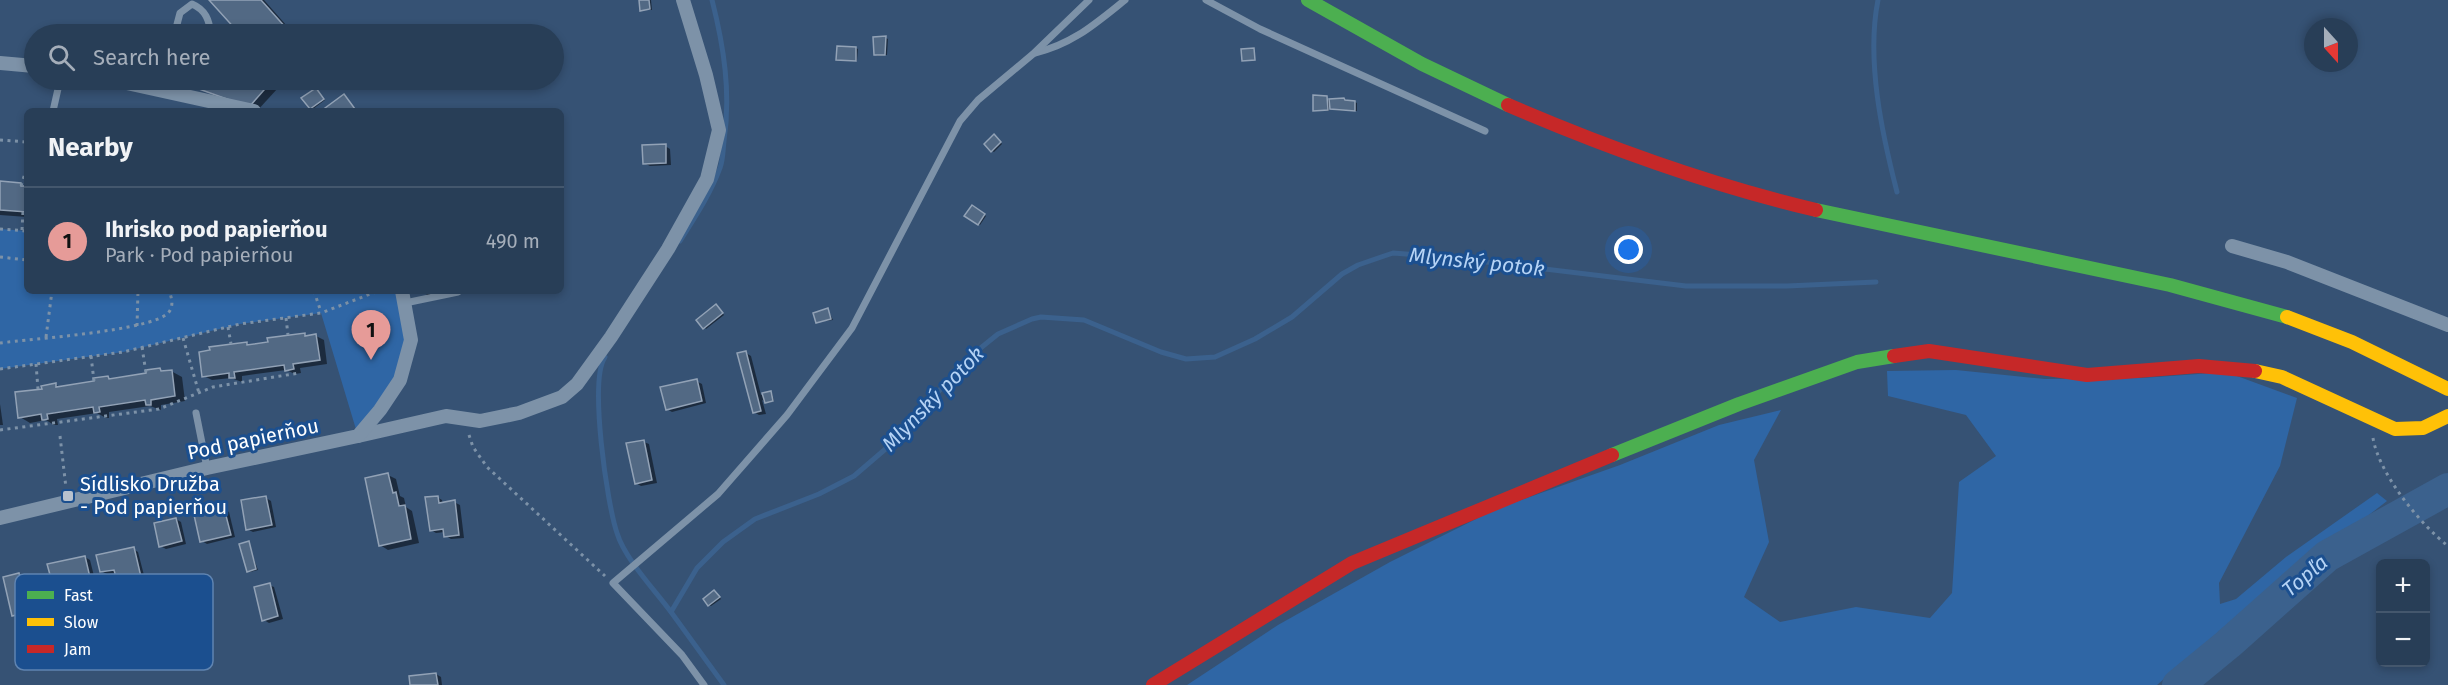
<!DOCTYPE html>
<html lang="en">
<head>
<meta charset="utf-8">
<style>
  body { margin:0; font-family:"Fira Sans",sans-serif; background:#30455d; color:#f1f3f6 }
  .controls { position:absolute; right:18px; bottom:18px; display:grid; overflow:hidden; border-radius:9px; box-shadow:0 3px 9px #0003 }
  .controls button { width:54px; height:54px; display:grid; place-items:center; padding:0; border:0; border-bottom:2px solid #44576d; background:#283e57; color:#f1f3f6; font:30px sans-serif }
  .compass { position:absolute; left:2304px; top:18px; width:54px; height:54px; border-radius:50%; background:#283e57; box-shadow:0 3px 9px #0003; rotate:159deg }
  .you { position:absolute; left:1629px; top:250px; width:21px; height:21px; margin:-15px; border:4px solid #fff; border-radius:50%; background:#1a73e8; box-shadow:0 0 0 9px #1a73e833 }
  .badge { display:grid; place-items:center; width:39px; height:39px; border-radius:50%; background:#e69b98; color:#111; font-size:20px; font-weight:700 }
  .pin { position:absolute; translate:-50% -50px; filter:drop-shadow(0 2px 3px #0008) }
  .pin::after { content:''; position:absolute; top:32px; width:21px; height:18px; background:inherit; clip-path:polygon(0 0,100% 0,50% 100%) }
  .list { margin:0; padding:0; list-style:none }
  h2 { display:flex; justify-content:space-between; align-items:center; height:78px; margin:0; padding:0 24px; font-size:26px }
  h2 small { font-size:20px; font-weight:400; color:#a5aeba }
  .list li { display:grid; grid-template-columns:39px 1fr auto; gap:18px; align-items:center; box-sizing:border-box; height:108px; padding:0 24px; border-top:2px solid #44576d }
  .list b { display:block; font-size:22px; white-space:nowrap }
  .list p { margin:0; font-size:20px; white-space:nowrap; color:#a5aeba }
  .list em { font-size:20px; font-style:normal; color:#a5aeba }
  .icon { flex:none; width:33px; height:33px; fill:none; stroke:currentColor; stroke-width:2; stroke-linecap:round; stroke-linejoin:round }
  .map { position:relative; flex:none; width:2448px; height:685px; overflow:hidden }
  .search { position:absolute; background:#283e57; box-shadow:0 3px 9px #0003; left:24px; top:24px; width:540px; height:66px; display:flex; align-items:center; gap:15px; box-sizing:border-box; padding:0 21px; border-radius:33px; color:#a5aeba; font-size:22px }
  .panel { position:absolute; background:#283e57; box-shadow:0 3px 9px #0003; left:24px; top:108px; width:540px; height:186px; border-radius:9px }
  .map>svg:first-child { display:block }
  .green { fill:#2f66a5 }
  .shadow { fill:#0007 }
  .lines { fill:none; stroke-linecap:round; stroke-linejoin:round }
  .stream { stroke:#3b618d; stroke-width:5 }
  .river { stroke:#3b618d; stroke-width:32 }
  .building { fill:#526984; stroke:#92a2b6; stroke-width:1.5 }
  .path { stroke:#7d92a8; stroke-width:3; stroke-dasharray:3 4.5; stroke-linecap:butt }
  .lane { stroke:#7d92a8; stroke-width:7 }
  .street { stroke:#7d92a8; stroke-width:14 }
  .fast { stroke:#4caf50; stroke-width:14 }
  .slow { stroke:#ffc107; stroke-width:14 }
  .jam { stroke:#c62828; stroke-width:14 }
  .poi-dot { fill:#b9c2ce; stroke:#1b4f8f; stroke-width:2 }
  .labels { text-anchor:middle; stroke-width:6; stroke-linejoin:round; paint-order:stroke }
  .street-label { font-size:20px; fill:#fff; stroke:#1b4f8f }
  .poi-label { font-size:20px; fill:#fff; stroke:#1b4f8f; text-anchor:start }
  .water-label { font-size:21px; font-style:italic; fill:#b5d3f5; stroke:#1b4f8f }
  .key { fill:#1b4f8f; stroke:#5f84b1; stroke-width:1.5 }
  .key-label { font-size:16px; fill:#fff }
</style>
</head>
<body>
<div class="map">
<svg width="2448" height="685" viewBox="0 0 2448 685">
  <rect width="100%" height="100%" fill="#365274"/>
  <g class="green">
    <polygon points="0,229 27,231 27,291 402,291 411,340 400,380 358,436 321,313 240,324 123,352 0,369"/>
    <polygon points="1956,370 2045,379 2142,378 2226,372 2297,398 2280,466 2219,583 2220,604 2236,599 2286,557 2377,493 2387,501 2224,627 2157,685 1187,685 1278,625 1390,562 1496,509 1620,465 1719,425 1781,410 1754,460 1769,542 1744,597 1780,622 1856,607 1930,618 1952,593 1959,482 1996,456 1966,415 1888,396 1887,371"/>
  </g>
  <g class="shadow">
    <polygon points="211,0 264,0 294,34 237,34 240,32"/>
    <polygon points="640,0 651,0 652,10 641,10"/>
    <polygon points="886,38 888,39 887,55 877,56 875,54"/>
    <polygon points="856,48 858,49 857,61 838,60"/>
    <polygon points="202,80 263,80 278,88 257,111 209,93 201,88"/>
    <polygon points="316,89 325,100 313,109 311,108"/>
    <polygon points="344,96 358,111 324,111"/>
    <polygon points="1327,98 1329,100 1355,102 1357,103 1357,111 1333,110 1329,107 1329,111 1314,110"/>
    <polygon points="996,137 1002,144 994,152 992,151"/>
    <polygon points="665,146 670,149 671,165 650,166 644,163"/>
    <polygon points="0,183 27,186 27,217 0,215"/>
    <polygon points="972,207 986,216 980,225 966,215"/>
    <polygon points="421,291 451,291 429,296"/>
    <polygon points="718,307 724,315 706,329 698,320"/>
    <polygon points="828,310 833,320 817,322"/>
    <polygon points="305,334 309,337 316,336 324,340 327,364 300,368 301,373 295,374 286,370 242,376 242,382 231,378 212,380 204,376 247,343 251,346"/>
    <polygon points="746,353 751,356 761,395 772,393 774,401 768,403 762,400 766,414 759,415 754,412"/>
    <polygon points="160,370 165,372 171,371 182,377 185,401 161,405 161,410 150,406 109,412 109,418 106,418 97,413 57,419 58,425 54,425 46,420 30,423 20,417 43,390 56,385 61,387 96,382 108,377 112,380 148,374"/>
    <polygon points="696,381 702,384 706,403 672,412 667,409"/>
    <polygon points="0,404 3,425 0,425"/>
    <polygon points="644,442 649,444 657,483 641,486 636,483"/>
    <polygon points="388,475 396,479 400,496 404,498 406,507 412,511 419,543 388,550 380,545"/>
    <polygon points="437,497 442,500 443,504 454,502 460,505 464,538 451,539 446,536 445,532 436,533 431,530"/>
    <polygon points="266,498 271,501 276,527 253,532 247,529"/>
    <polygon points="224,509 229,512 235,537 207,544 202,541"/>
    <polygon points="176,519 181,522 186,544 166,549 160,546"/>
    <polygon points="248,543 258,570 250,572 248,571"/>
    <polygon points="133,549 138,552 145,579 123,583 118,580 116,573 107,574 101,571"/>
    <polygon points="85,557 90,560 97,588 74,592 69,589 67,581 58,584 53,581"/>
    <polygon points="19,575 24,578 26,586 37,583 43,586 48,610 18,618 13,615"/>
    <polygon points="269,585 274,587 283,619 269,623 264,620"/>
    <polygon points="715,592 721,599 711,606 709,605"/>
    <polygon points="436,674 441,677 442,685 412,685"/>
  </g>
  <g class="lines">
    <g class="stream">
      <path d="M1878 0C1866 60 1882 134 1897 192"/>
      <path d="M680 241C695 217 710 195 720 168 723 160 723 150 724 141 731 93 724 47 712 0"/>
      <path d="M605 357C589 380 607 504 617 533 625 559 654 589 671 612"/>
      <polyline points="724,685 671,612 697,568 723,542 755,519 819,494 854,476 896,440 967,359 998,334 1032,319 1041,317 1084,320 1161,352 1186,359 1215,357 1255,339 1292,317 1342,274 1358,265 1393,253 1444,257 1686,286 1787,286 1876,282"/>
    </g>
    <polyline class="river" points="2178,685 2228,644 2327,556 2448,489"/>
  </g>
  <g class="building">
    <polygon points="209,0 261,0 287,29 281,34 235,34 238,32"/>
    <polygon points="639,0 649,0 650,9 640,11"/>
    <polygon points="886,36 885,55 874,55 873,37"/>
    <polygon points="837,46 856,47 856,61 836,60"/>
    <polygon points="1254,48 1255,60 1242,61 1241,49"/>
    <polygon points="201,80 266,80 271,82 249,107 199,89"/>
    <polygon points="316,88 324,99 310,109 301,98"/>
    <polygon points="344,94 355,109 353,111 321,111"/>
    <polygon points="1313,95 1327,96 1328,110 1313,111"/>
    <polygon points="1344,98 1345,100 1355,101 1355,111 1330,109 1329,99"/>
    <polygon points="994,134 1001,142 991,152 984,144"/>
    <polygon points="666,144 666,163 643,164 642,145"/>
    <polygon points="0,181 21,183 21,186 27,186 27,212 0,210"/>
    <polygon points="972,205 985,214 978,225 964,216"/>
    <polygon points="716,304 723,313 703,329 696,320"/>
    <polygon points="828,308 831,319 816,323 813,313"/>
    <polygon points="305,333 305,336 316,334 320,360 293,364 294,369 285,371 284,365 234,372 235,378 229,378 229,373 202,377 199,352 210,350 209,347 247,342 247,345 268,342 267,338"/>
    <polygon points="746,351 761,411 753,413 737,353"/>
    <polygon points="160,368 161,371 172,370 175,396 151,400 151,405 146,405 145,400 99,407 100,412 94,413 93,407 47,414 48,419 44,420 42,420 41,414 18,418 15,392 42,389 41,386 56,383 56,387 94,381 93,378 108,376 109,379 146,373 146,370"/>
    <polygon points="697,379 702,401 666,410 660,387"/>
    <polygon points="771,391 773,401 765,403 762,393"/>
    <polygon points="644,440 652,480 635,484 626,443"/>
    <polygon points="388,473 393,493 396,492 399,506 405,505 411,539 379,546 365,478"/>
    <polygon points="266,496 272,525 246,530 241,500"/>
    <polygon points="438,496 439,503 455,500 459,535 444,537 443,529 430,531 425,497"/>
    <polygon points="224,508 231,535 200,542 194,515"/>
    <polygon points="176,518 182,541 159,547 154,523"/>
    <polygon points="249,541 256,569 247,572 239,544"/>
    <polygon points="134,547 141,577 117,581 114,570 100,572 96,555"/>
    <polygon points="85,556 92,586 68,590 65,578 52,582 47,564"/>
    <polygon points="19,573 22,585 38,582 44,608 12,616 3,577"/>
    <polygon points="270,583 278,616 262,621 254,587"/>
    <polygon points="714,590 720,597 708,606 703,599"/>
    <polygon points="436,673 438,685 410,685 409,676"/>
  </g>
  <g class="lines">
    <g class="path">
      <polyline points="0,140 27,142"/>
      <polyline points="21,186 27,167"/>
      <polyline points="0,229 27,231"/>
      <polyline points="22,230 23,212"/>
      <polyline points="0,257 27,260"/>
      <polyline points="314,291 321,312"/>
      <polyline points="286,318 288,335"/>
      <polyline points="137,326 138,291"/>
      <polyline points="228,327 231,344"/>
      <polyline points="46,337 52,291"/>
      <polyline points="183,338 199,393"/>
      <path d="M0 343C30 339 151 331 168 313 174 307 172 298 169 291"/>
      <polyline points="142,347 146,373 146,370"/>
      <polyline points="91,356 94,381"/>
      <polyline points="36,364 38,389"/>
      <polyline points="0,369 123,352 240,324 321,313 378,291"/>
      <polyline points="0,430 159,409 213,387 299,373"/>
      <polyline points="469,435 473,447 487,467 605,576"/>
      <polyline points="60,436 66,488"/>
      <path d="M2373 438C2379 474 2420 524 2448 546"/>
    </g>
    <g class="lane">
      <polyline points="1206,0 1260,29 1485,131"/>
      <path d="M175 32 180 13 192 4C206 10 209 20 211 34"/>
      <path d="M1035 53C1073 44 1096 23 1125 0"/>
      <polyline points="53,111 60,80"/>
      <polyline points="405,303 458,292"/>
      <polyline points="196,413 207,468"/>
      <polyline points="704,685 682,655 613,583 718,494 787,415 852,328 960,121 978,100 1033,54 1089,0"/>
    </g>
    <g class="street">
      <polyline points="0,63 34,66"/>
      <polyline points="113,80 254,111"/>
      <polyline points="2232,246 2287,262 2448,325"/>
      <polyline points="358,436 446,416 480,421 519,413 562,397 577,384 611,337 668,249 707,179 719,130 706,75 683,0"/>
      <polyline points="0,518 207,468 358,436 380,410 400,380 411,340 402,291"/>
    </g>
    <g class="fast">
      <polyline points="1308,0 1422,64 1508,105"/>
      <polyline points="1816,210 2170,285 2287,317"/>
      <polyline points="1612,455 1739,404 1857,362 1894,356"/>
    </g>
    <g class="slow">
      <polyline points="2287,317 2352,342 2448,389"/>
      <polyline points="2255,371 2282,377 2395,429 2423,428 2448,416"/>
    </g>
    <g class="jam">
      <path d="M1508 105C1608 148 1710 185 1816 210"/>
      <polyline points="1894,356 1929,351 2087,375 2199,366 2255,371"/>
      <polyline points="1153,685 1352,563 1612,455"/>
    </g>
  </g>
  <rect class="poi-dot" x="62" y="490" width="12" height="12" rx="3"/>
  <g class="labels">
    <g class="street-label">
      <text transform="translate(253 439) rotate(-12)" y="7">Pod papierňou</text>
    </g>
    <g class="poi-label">
      <text x="80" y="491">Sídlisko Družba<tspan x="80" dy="23">- Pod papierňou</tspan></text>
    </g>
    <g class="water-label">
      <text transform="translate(1477 262) rotate(6)" y="7">Mlynský potok</text>
      <text transform="translate(933 399) rotate(-46)" y="7">Mlynský potok</text>
      <text transform="translate(2305 576) rotate(-40)" y="7">Topľa</text>
    </g>
  </g>
  <rect x="15" y="574" width="198" height="96" rx="9" class="key"/>
  <rect x="27" y="591" width="27" height="8" fill="#4caf50"/>
  <rect x="27" y="618" width="27" height="8" fill="#ffc107"/>
  <rect x="27" y="645" width="27" height="8" fill="#c62828"/>
  <g class="key-label">
    <text x="64" y="601">Fast</text>
    <text x="64" y="628">Slow</text>
    <text x="64" y="655">Jam</text>
  </g>
</svg>
<div class="controls">
<button>+</button>
<button>−</button>
</div>
<svg class="compass" viewBox="-18 -18 36 36"><path d="M0-13l5 13h-10z" fill="#e53935"/><path d="M0 13l5-13h-10z" fill="#a5aeba"/></svg>
<div class="you"></div>
<div class="pin badge" style="left:371px;top:360px">1</div>
<div class="search"><svg class="icon" aria-label="search" viewBox="0 0 24 24"><circle cx="10" cy="10" r="6"/><path d="M15 15l6 6"/></svg>Search here</div>
<section class="panel">
<h2>Nearby<small></small></h2>
<ul class="list">
<li><span class="badge">1</span><div><b>Ihrisko pod papierňou</b><p>Park · Pod papierňou</p></div><em>490 m</em></li>
</ul>
</section>
</div>
</body>
</html>
